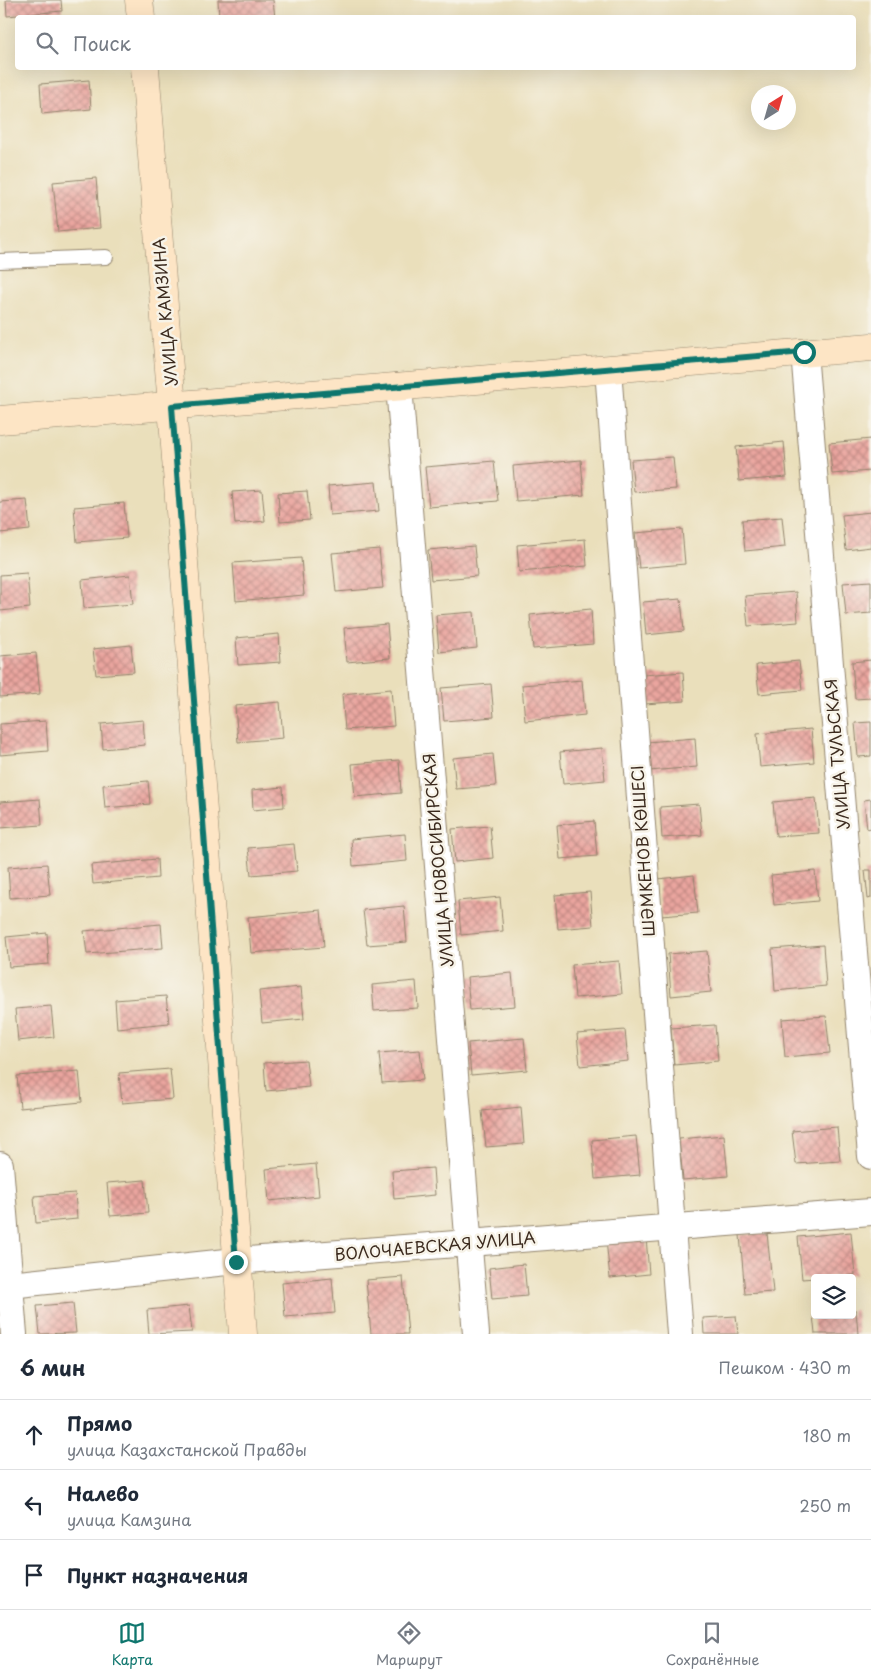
<!DOCTYPE html>
<html lang="ru">
<head>
<meta charset="utf-8">
<style>
  body { margin:0; font-family:"Playpen Sans",sans-serif; background:#f2f2f3; color:#1f2937 }
  .controls { position:absolute; right:15px; bottom:15px; display:grid; overflow:hidden; border-radius:5px; box-shadow:0 5px 20px #0002 }
  .controls button { width:45px; height:45px; display:grid; place-items:center; padding:0; border:0; border-bottom:1px solid #e0e1e3; background:#fff; color:#1f2937; font:25px sans-serif }
  .compass { position:absolute; left:751px; top:85px; width:45px; height:45px; border-radius:50%; background:#fff; box-shadow:0 5px 20px #0002; rotate:37deg }
  .stop { position:absolute; width:15px; height:15px; margin:-11px; border:4px solid #0f766e; border-radius:50%; background:#fff }
  .stop.end { background:#0f766e; border-color:#fff; box-shadow:0 1px 5px #0008 }
  .list { margin:0; padding:0; list-style:none }
  h2 { display:flex; justify-content:space-between; align-items:center; height:65px; margin:0; padding:0 20px; font-size:21px }
  h2 small { font-size:16px; font-weight:400; color:#747a83 }
  .list li { display:grid; grid-template-columns:32px 1fr auto; gap:15px; align-items:center; box-sizing:border-box; height:70px; padding:0 20px; border-top:1px solid #e0e1e3 }
  .list b { display:block; font-size:19px; white-space:nowrap }
  .list p { margin:0; font-size:16px; white-space:nowrap; color:#747a83 }
  .list em { font-size:16px; font-style:normal; color:#747a83 }
  .icon { flex:none; width:28px; height:28px; fill:none; stroke:currentColor; stroke-width:2; stroke-linecap:round; stroke-linejoin:round }
  .map { position:relative; flex:none; width:871px; height:1334px; overflow:hidden }
  .search { position:absolute; background:#fff; box-shadow:0 5px 20px #0002; left:15px; right:15px; top:15px; height:55px; display:flex; align-items:center; gap:12px; box-sizing:border-box; padding:0 18px; border-radius:5px; color:#747a83; font-size:19px }
  .sheet { height:275px; background:#fff }
  nav { display:flex; justify-content:space-around; align-items:center; box-sizing:border-box; height:70px; border-top:1px solid #e0e1e3; background:#fff; font-size:14px; color:#747a83 }
  nav a { display:grid; justify-items:center; gap:2px }
  nav .on { color:#0f766e }
  .map>svg:first-child { display:block }
  .building { fill:url(#building-cross-hatch) }
  .lines { fill:none; stroke-linecap:round; stroke-linejoin:round }
  .lane-casing { stroke:#92846c; stroke-width:16 }
  .street-casing { stroke:#92846c; stroke-width:28 }
  .secondary-casing { stroke:#92846c; stroke-width:29 }
  .lane { stroke:#fff; stroke-width:14 }
  .street { stroke:#fff; stroke-width:26 }
  .secondary { stroke:#fde5c5; stroke-width:28 }
  .route { stroke:#0f766e; stroke-width:6 }
  .labels { text-anchor:middle; stroke-width:5; stroke-linejoin:round; paint-order:stroke }
  .street-label { font-size:16px; fill:#3b2a1e; stroke:#f7f3e8 }
</style>
</head>
<body>
<div class="map">
<svg width="871" height="1334" viewBox="0 0 871 1334">
  <defs>
    <pattern id="building-cross-hatch" width="8" height="8" patternUnits="userSpaceOnUse" patternTransform="scale(1.25)"><rect width="8" height="8" fill="#eaa59f"/><path d="M0 0l8 8M0 8l8-8" fill="none" stroke="#bf8781"/></pattern>
  </defs>
  <rect width="100%" height="100%" fill="#f7f3e8"/>
  <filter id="ink" filterUnits="userSpaceOnUse"><feTurbulence type="fractalNoise" baseFrequency=".02" numOctaves="2"/><feDisplacementMap in="SourceGraphic" scale="10" xChannelSelector="R" yChannelSelector="G"/><feConvolveMatrix kernelMatrix="1 2 1 2 8 2 1 2 1" color-interpolation-filters="sRGB"/></filter>
  <filter id="wash" filterUnits="userSpaceOnUse"><feTurbulence type="fractalNoise" baseFrequency=".0096" numOctaves="4" result="noise"/><feDisplacementMap in="SourceGraphic" scale="20" xChannelSelector="R" yChannelSelector="G"/><feGaussianBlur stdDeviation="1.12" result="paint"/><feColorMatrix in="noise" values="0 0 0 0 0 0 0 0 0 0 0 0 0 0 0 0 0 1.4 0 .05"/><feComposite in="paint" operator="in"/></filter>
  <g filter="url(#wash)">
    <rect width="100%" height="100%" fill="#eadfbb"/>
    <g id="blocks">
      <g class="building">
        <polygon points="6,0 61,0 62,11 7,16"/>
        <polygon points="218,0 273,0 275,18 219,18"/>
        <polygon points="89,80 91,109 42,114 40,84"/>
        <polygon points="96,178 100,228 58,232 53,182"/>
        <polygon points="871,439 871,471 832,474 829,443"/>
        <polygon points="784,442 787,477 739,481 736,447"/>
        <polygon points="673,457 676,489 634,492 631,460"/>
        <polygon points="581,460 584,495 516,501 513,466"/>
        <polygon points="494,461 498,501 429,507 425,467"/>
        <polygon points="376,482 379,511 330,515 328,486"/>
        <polygon points="262,490 265,521 235,524 232,492"/>
        <polygon points="307,491 310,520 280,522 278,493"/>
        <polygon points="27,500 30,530 0,533 0,502"/>
        <polygon points="124,503 127,538 77,542 74,507"/>
        <polygon points="871,512 871,547 846,550 842,515"/>
        <polygon points="782,517 785,547 745,551 742,520"/>
        <polygon points="682,529 685,564 639,568 635,533"/>
        <polygon points="585,539 587,566 519,572 517,545"/>
        <polygon points="474,546 477,576 431,580 428,550"/>
        <polygon points="379,549 383,588 336,592 332,553"/>
        <polygon points="301,558 304,595 236,601 233,563"/>
        <polygon points="27,573 30,608 0,611 0,575"/>
        <polygon points="130,575 133,604 84,608 82,580"/>
        <polygon points="871,581 871,613 846,615 843,583"/>
        <polygon points="796,592 798,622 748,626 745,596"/>
        <polygon points="681,599 684,631 646,635 643,602"/>
        <polygon points="591,609 593,644 533,649 530,615"/>
        <polygon points="474,612 477,648 439,652 436,615"/>
        <polygon points="387,624 390,658 347,662 344,628"/>
        <polygon points="279,634 281,662 238,665 236,638"/>
        <polygon points="131,645 134,672 96,675 93,649"/>
        <polygon points="36,653 40,694 0,697 0,656"/>
        <polygon points="871,660 871,698 855,699 852,662"/>
        <polygon points="799,661 802,690 759,694 756,665"/>
        <polygon points="683,672 685,701 645,704 643,675"/>
        <polygon points="582,680 585,715 525,721 522,685"/>
        <polygon points="491,684 494,717 444,721 441,688"/>
        <polygon points="391,689 394,726 345,730 342,694"/>
        <polygon points="280,702 283,738 238,742 235,706"/>
        <polygon points="143,720 145,745 103,749 101,724"/>
        <polygon points="46,721 48,751 0,755 0,724"/>
        <polygon points="871,722 871,756 858,757 855,723"/>
        <polygon points="811,729 814,762 760,767 757,734"/>
        <polygon points="695,738 697,767 649,771 647,742"/>
        <polygon points="602,748 605,780 563,784 560,752"/>
        <polygon points="493,754 496,786 456,789 453,758"/>
        <polygon points="399,760 401,793 355,797 352,764"/>
        <polygon points="148,781 150,804 105,808 103,785"/>
        <polygon points="283,787 284,807 253,810 252,790"/>
        <polygon points="816,798 819,833 776,836 773,802"/>
        <polygon points="40,799 42,825 0,828 0,802"/>
        <polygon points="871,799 871,828 867,829 864,800"/>
        <polygon points="699,804 702,835 662,838 660,807"/>
        <polygon points="594,821 597,856 560,859 557,825"/>
        <polygon points="490,826 493,858 455,862 452,829"/>
        <polygon points="405,834 407,861 353,866 351,839"/>
        <polygon points="294,844 297,871 251,875 248,848"/>
        <polygon points="157,859 158,878 93,884 91,865"/>
        <polygon points="47,864 50,895 10,898 8,867"/>
        <polygon points="865,870 871,870 871,898 868,899"/>
        <polygon points="815,871 818,901 774,905 771,875"/>
        <polygon points="694,875 698,913 661,916 658,879"/>
        <polygon points="590,892 593,926 558,929 555,895"/>
        <polygon points="500,897 503,931 461,935 458,901"/>
        <polygon points="404,906 407,942 367,945 363,910"/>
        <polygon points="321,910 324,947 251,953 248,917"/>
        <polygon points="161,924 163,948 87,954 84,931"/>
        <polygon points="47,933 49,964 9,967 6,937"/>
        <polygon points="823,945 826,986 775,991 772,949"/>
        <polygon points="707,951 711,992 671,996 668,954"/>
        <polygon points="619,961 622,994 575,998 572,965"/>
        <polygon points="512,973 515,1006 470,1010 467,977"/>
        <polygon points="416,981 418,1008 374,1011 372,985"/>
        <polygon points="301,987 304,1019 262,1023 259,991"/>
        <polygon points="166,996 169,1023 117,1028 115,1000"/>
        <polygon points="51,1006 54,1037 18,1041 15,1009"/>
        <polygon points="826,1016 830,1053 785,1057 782,1019"/>
        <polygon points="715,1025 718,1061 674,1065 671,1028"/>
        <polygon points="625,1030 628,1061 580,1066 577,1034"/>
        <polygon points="524,1038 527,1070 471,1075 468,1043"/>
        <polygon points="420,1050 423,1080 382,1083 379,1053"/>
        <polygon points="306,1060 309,1087 266,1091 264,1063"/>
        <polygon points="170,1069 173,1099 122,1103 119,1073"/>
        <polygon points="79,1071 82,1102 20,1108 17,1076"/>
        <polygon points="521,1107 524,1144 486,1147 482,1111"/>
        <polygon points="837,1127 840,1161 796,1164 792,1131"/>
        <polygon points="724,1135 728,1176 683,1180 679,1139"/>
        <polygon points="636,1136 640,1175 595,1179 592,1140"/>
        <polygon points="316,1164 319,1196 269,1201 266,1169"/>
        <polygon points="433,1168 435,1195 394,1199 392,1171"/>
        <polygon points="145,1180 148,1213 110,1216 107,1183"/>
        <polygon points="75,1193 77,1219 36,1223 34,1196"/>
        <polygon points="851,1232 855,1275 802,1279 798,1237"/>
        <polygon points="767,1233 773,1292 745,1294 740,1235"/>
        <polygon points="646,1237 649,1274 610,1278 606,1240"/>
        <polygon points="524,1264 527,1296 492,1299 489,1268"/>
        <polygon points="403,1277 408,1334 371,1334 366,1280"/>
        <polygon points="332,1278 335,1313 285,1317 282,1283"/>
        <polygon points="73,1303 76,1333 40,1334 37,1306"/>
        <polygon points="189,1306 192,1332 149,1334 147,1310"/>
        <polygon points="852,1310 856,1310 858,1334 815,1334 813,1315 852,1315"/>
        <polygon points="736,1316 738,1334 704,1334 703,1318"/>
      </g>
    </g>
  </g>
  <g filter="url(#ink)">
    <use href="#blocks" fill-opacity="0" stroke="#92846c" stroke-width="1"/>
    <g class="lines">
      <defs>
        <polyline id="lane" points="0,261 106,257"/>
        <g id="street">
          <polyline points="804,352 871,1156"/>
          <polyline points="608,369 680,1334"/>
          <polyline points="399,386 476,1334"/>
          <polyline points="0,1165 14,1334"/>
          <polyline points="0,1286 236,1261 871,1212"/>
        </g>
        <g id="secondary">
          <polyline points="139,0 141,18"/>
          <polyline points="145,68 172,406 243,1334"/>
          <polyline points="0,420 871,347"/>
        </g>
      </defs>
      <use href="#lane" class="lane-casing"/>
      <use href="#street" class="street-casing"/>
      <use href="#secondary" class="secondary-casing"/>
      <use href="#lane" class="lane"/>
      <use href="#street" class="street"/>
      <use href="#secondary" class="secondary"/>
    </g>
  </g>
  <g class="lines" filter="url(#ink)">
    <polyline class="route" points="236,1262 172,406 804,352"/>
  </g>
  <g class="labels">
    <g class="street-label">
      <text transform="translate(165 312) rotate(-95)" y="6">УЛИЦА КАМЗИНА</text>
      <text transform="translate(837 754) rotate(-95)" y="6">УЛИЦА ТУЛЬСКАЯ</text>
      <text transform="translate(643 851) rotate(-94)" y="6">ШӘМКЕНОВ КӨШЕСІ</text>
      <text transform="translate(438 860) rotate(-95)" y="6">УЛИЦА НОВОСИБИРСКАЯ</text>
      <text transform="translate(435 1246) rotate(-5)" y="6">ВОЛОЧАЕВСКАЯ УЛИЦА</text>
    </g>
  </g>
</svg>
<div class="controls">
<button><svg class="icon" aria-label="layers" viewBox="0 0 24 24"><path d="M12 4l9 5-9 5-9-5zM3 14l9 5 9-5"/></svg></button>
</div>
<svg class="compass" viewBox="-18 -18 36 36"><path d="M0-13l5 13h-10z" fill="#e53935"/><path d="M0 13l5-13h-10z" fill="#747a83"/></svg>
<div class="stop" style="left:804px;top:352px"></div>
<div class="stop end" style="left:236px;top:1262px"></div>
<div class="search"><svg class="icon" aria-label="search" viewBox="0 0 24 24"><circle cx="10" cy="10" r="6"/><path d="M15 15l6 6"/></svg>Поиск</div>
</div>
<section class="sheet">
<h2>6 мин<small>Пешком · 430 m</small></h2>
<ul class="list">
<li><svg class="icon" aria-label="ahead" viewBox="0 0 24 24"><path d="M12 20V5M6 11l6-6 6 6"/></svg><div><b>Прямо</b><p>улица Казахстанской Правды</p></div><em>180 m</em></li>
<li><svg class="icon" aria-label="left" viewBox="0 0 24 24"><path d="M17 20v-9H6M10 6l-5 5 5 5"/></svg><div><b>Налево</b><p>улица Камзина</p></div><em>250 m</em></li>
<li><svg class="icon" aria-label="arrive" viewBox="0 0 24 24"><path d="M6 21V4h12l-3 4 3 4H6"/></svg><div><b>Пункт назначения</b></div></li>
</ul>
</section>
<nav>
<a class="on"><svg class="icon" aria-label="map" viewBox="0 0 24 24"><path d="M3 6l6-2 6 2 6-2v14l-6 2-6-2-6 2zM9 4v14M15 6v14"/></svg>Карта</a>
<a><svg class="icon" aria-label="directions" viewBox="0 0 24 24"><path d="M12 3l9 9-9 9-9-9zM9 14v-3h6M13 9l2 2-2 2"/></svg>Маршрут</a>
<a><svg class="icon" aria-label="saved" viewBox="0 0 24 24"><path d="M7 4h10v16l-5-4-5 4z"/></svg>Сохранённые</a>
</nav>
</body>
</html>
